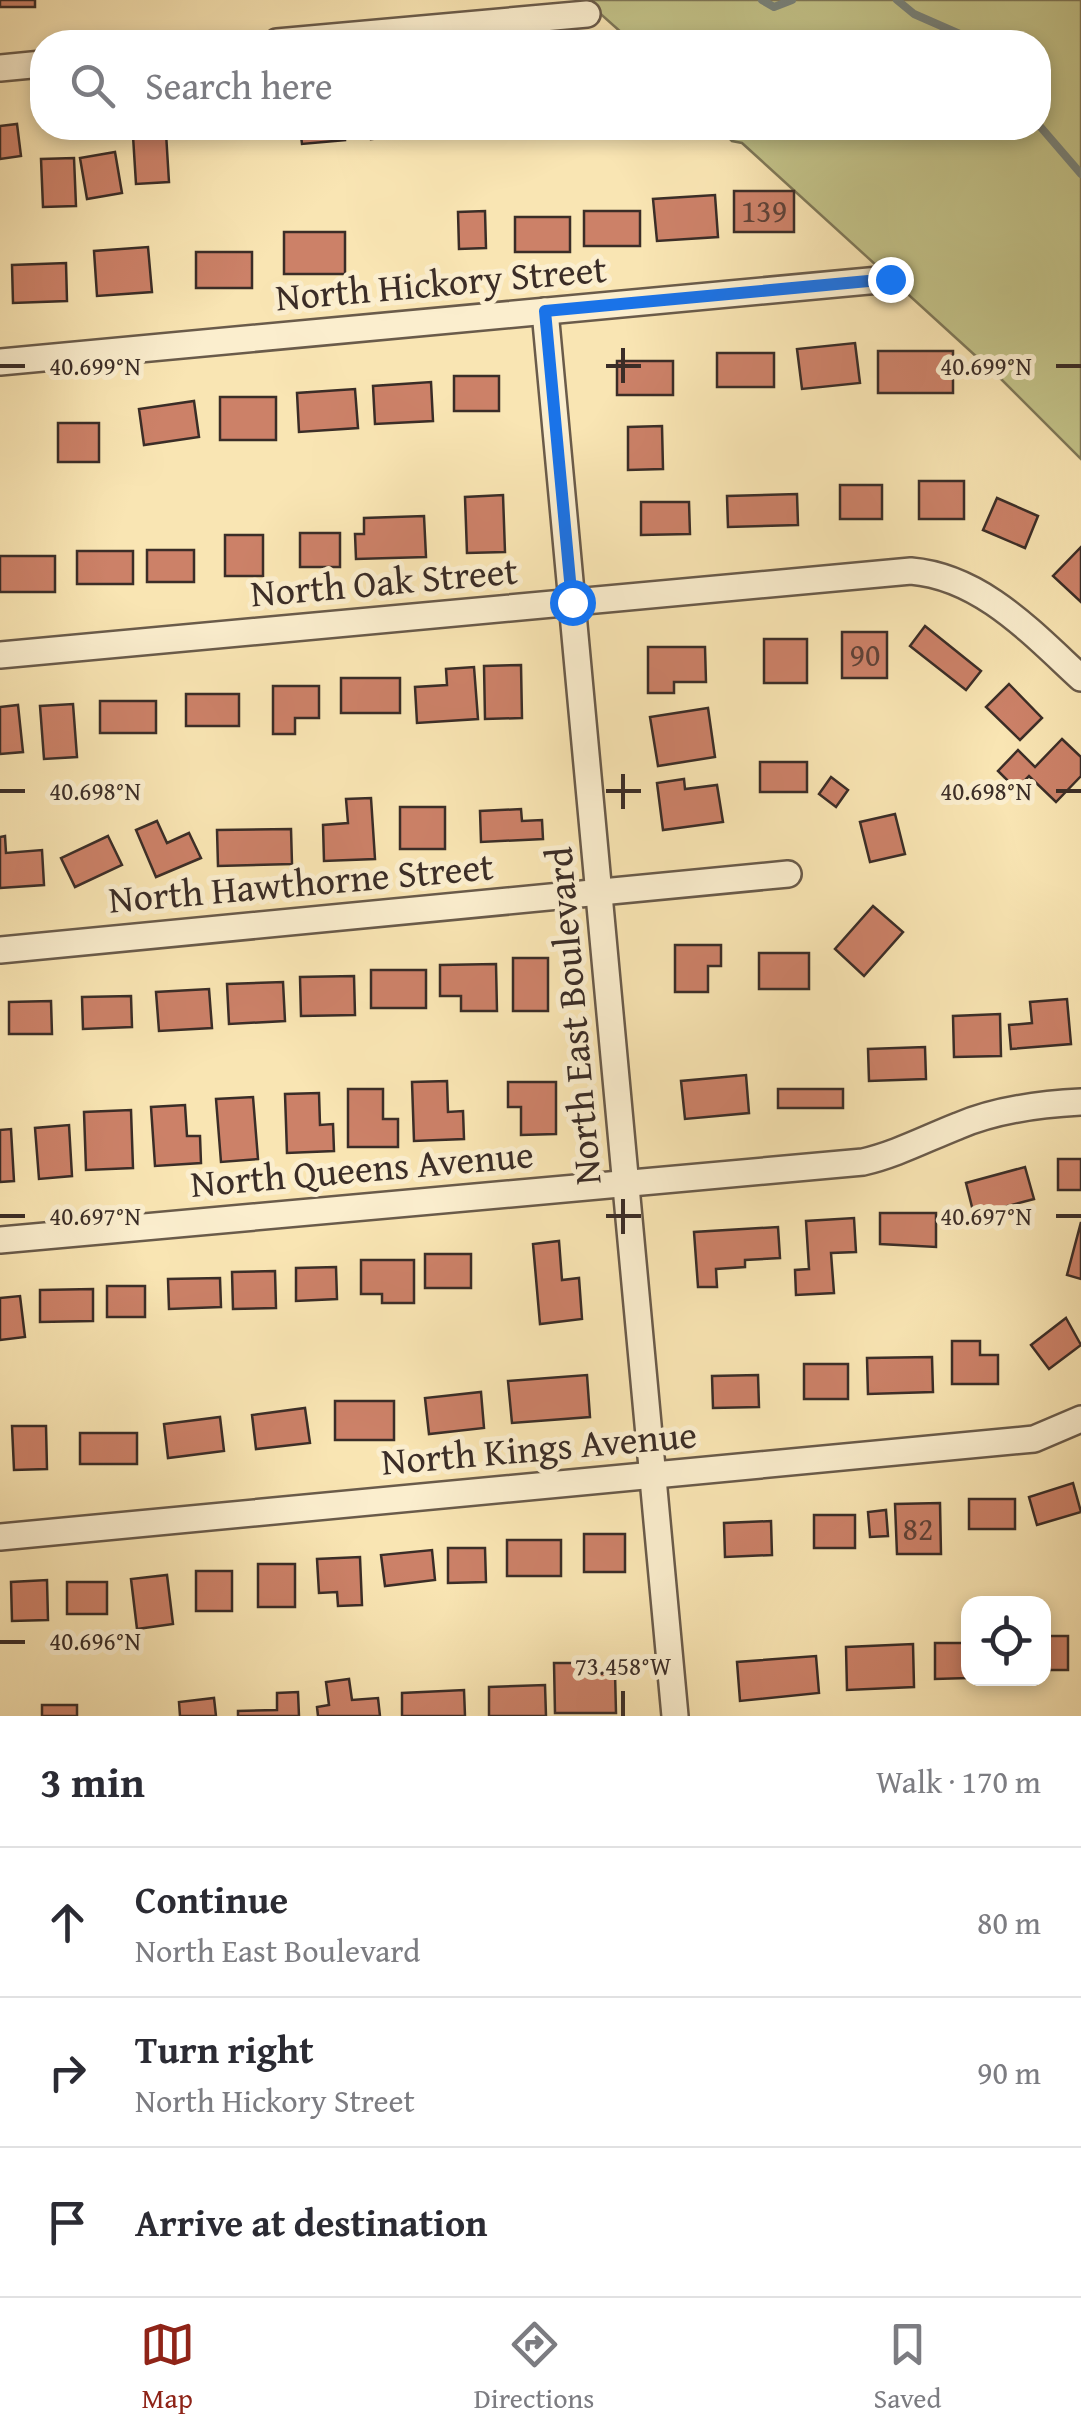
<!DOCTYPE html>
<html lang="en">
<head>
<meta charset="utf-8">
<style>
  body { margin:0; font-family:"Gentium Book Plus",serif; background:#f2f2f3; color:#2b2b33 }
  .controls { position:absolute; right:30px; bottom:30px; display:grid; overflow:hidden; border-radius:20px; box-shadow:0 5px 15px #0003 }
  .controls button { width:90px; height:90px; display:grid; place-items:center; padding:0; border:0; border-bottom:2px solid #e1e1e2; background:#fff; color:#2b2b33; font:50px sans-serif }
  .stop { position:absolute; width:30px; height:30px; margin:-22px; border:8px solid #1a73e8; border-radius:50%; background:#fff }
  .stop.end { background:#1a73e8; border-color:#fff; box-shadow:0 2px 10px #0008 }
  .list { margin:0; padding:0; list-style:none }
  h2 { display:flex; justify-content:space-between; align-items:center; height:130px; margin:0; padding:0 40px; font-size:42px }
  h2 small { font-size:32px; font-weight:400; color:#7c7c81 }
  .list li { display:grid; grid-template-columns:65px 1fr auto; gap:30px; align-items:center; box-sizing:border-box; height:150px; padding:0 40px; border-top:2px solid #e1e1e2 }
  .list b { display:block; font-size:38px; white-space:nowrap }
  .list p { margin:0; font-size:32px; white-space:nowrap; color:#7c7c81 }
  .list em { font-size:32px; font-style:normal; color:#7c7c81 }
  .icon { flex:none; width:55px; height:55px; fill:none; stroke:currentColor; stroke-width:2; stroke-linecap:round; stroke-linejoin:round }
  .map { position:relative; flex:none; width:1081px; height:1716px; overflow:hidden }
  .search { position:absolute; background:#fff; box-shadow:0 5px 15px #0003; left:30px; right:30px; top:30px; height:110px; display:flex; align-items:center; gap:25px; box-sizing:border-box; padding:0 35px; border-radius:40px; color:#7c7c81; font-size:38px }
  .sheet { height:580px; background:#fff }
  nav { display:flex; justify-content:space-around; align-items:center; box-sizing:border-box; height:140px; border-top:2px solid #e1e1e2; background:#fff; font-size:28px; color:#7c7c81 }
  nav a { display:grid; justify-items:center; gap:5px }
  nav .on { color:#8f2418 }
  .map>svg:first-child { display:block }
  .green { fill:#c3c389; stroke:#7f7858; stroke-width:2.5 }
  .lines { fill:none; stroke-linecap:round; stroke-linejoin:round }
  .stream { stroke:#78837c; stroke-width:8 }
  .building { fill:#cc8168; stroke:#3b2d27; stroke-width:2.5 }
  .minor-casing { stroke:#6a5b4a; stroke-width:30 }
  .minor { stroke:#fbeece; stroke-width:25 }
  .route { stroke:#1a73e8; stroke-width:12 }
  .ticks { fill:none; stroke:#3b2d27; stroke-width:4 }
  .labels { text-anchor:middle; stroke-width:10; stroke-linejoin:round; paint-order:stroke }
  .number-label { font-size:32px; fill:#5f4237 }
  .street-label { font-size:38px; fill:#3b2d27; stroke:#fbeece }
  .ticks-label { font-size:25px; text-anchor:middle; fill:#3b2d27; stroke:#fbeece; stroke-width:10; stroke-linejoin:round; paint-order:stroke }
</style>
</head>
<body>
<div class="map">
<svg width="1081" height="1716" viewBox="0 0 1081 1716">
  <rect width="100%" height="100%" fill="#f9e5b3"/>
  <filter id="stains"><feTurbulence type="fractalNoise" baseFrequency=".002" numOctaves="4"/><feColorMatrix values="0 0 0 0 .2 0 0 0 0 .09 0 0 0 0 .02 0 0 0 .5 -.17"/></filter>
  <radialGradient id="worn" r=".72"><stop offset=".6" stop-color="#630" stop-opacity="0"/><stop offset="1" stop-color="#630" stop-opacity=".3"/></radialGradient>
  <polygon class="green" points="585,0 1081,0 1081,459 1001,379 742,143 732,141 719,128 1038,128 1038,42 632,42"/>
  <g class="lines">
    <g class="stream">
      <polyline points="762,0 774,7 792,0"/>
      <polyline points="897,0 914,14 978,42"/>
      <polyline points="1038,124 1081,174"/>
    </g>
  </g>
  <g class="building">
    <rect x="0" y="0" width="35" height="7"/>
    <polygon points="17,124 21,156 0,159 0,126"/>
    <polygon points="177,128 229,128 230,133 178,137"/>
    <polygon points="300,128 344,128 345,140 302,144"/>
    <polygon points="370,128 415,128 416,134 371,139"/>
    <polygon points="166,133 169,182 136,184 133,136"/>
    <polygon points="115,152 122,193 87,199 80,158"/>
    <polygon points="74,158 76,206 43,207 41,159"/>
    <rect x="734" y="191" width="60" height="41"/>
    <polygon points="715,195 718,237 657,241 653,199"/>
    <polygon points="485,211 486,248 459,249 458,212"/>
    <rect x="584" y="211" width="56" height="35"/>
    <rect x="515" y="217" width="55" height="35"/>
    <rect x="284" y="232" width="61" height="42"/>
    <polygon points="148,247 152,292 97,296 94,251"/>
    <rect x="196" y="252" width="56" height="36"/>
    <polygon points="66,263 67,301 13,303 12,265"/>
    <polygon points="855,343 860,383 802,389 797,349"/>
    <rect x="878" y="351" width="75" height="42"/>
    <rect x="717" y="353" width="57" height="34"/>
    <rect x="617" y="361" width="56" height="34"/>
    <rect x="454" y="376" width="45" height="35"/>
    <polygon points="431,382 433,421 375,424 373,386"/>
    <polygon points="355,389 358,428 299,432 297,393"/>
    <rect x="220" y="397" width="56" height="43"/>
    <polygon points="194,401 199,437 144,445 139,409"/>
    <rect x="58" y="423" width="41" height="39"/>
    <polygon points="662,426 663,469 628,470 628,427"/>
    <rect x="919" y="481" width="45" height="38"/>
    <rect x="840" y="485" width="42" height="34"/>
    <polygon points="797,494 798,525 728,527 727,496"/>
    <polygon points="503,495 505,552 467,553 465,497"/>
    <polygon points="997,498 1038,516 1025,548 983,530"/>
    <polygon points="641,502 689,502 690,534 641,535"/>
    <polygon points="424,516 426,557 356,559 355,534 364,534 364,518"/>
    <rect x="300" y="533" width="40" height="34"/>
    <rect x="225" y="535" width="38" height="41"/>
    <polygon points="1081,547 1081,602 1053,576"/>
    <rect x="147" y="550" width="47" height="32"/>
    <rect x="77" y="551" width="56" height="33"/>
    <rect x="0" y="556" width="55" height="36"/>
    <polygon points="925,626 981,671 966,690 910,646"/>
    <rect x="842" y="632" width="45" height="46"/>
    <rect x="764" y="639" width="43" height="44"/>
    <polygon points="648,647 705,647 706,682 674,682 674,693 648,693"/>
    <polygon points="521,665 522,718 485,719 484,666"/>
    <polygon points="474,667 478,719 417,723 415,687 447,685 446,669"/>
    <rect x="341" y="678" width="59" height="35"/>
    <polygon points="1009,684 1042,718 1020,740 986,707"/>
    <polygon points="273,686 319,686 319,718 295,718 295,734 273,734"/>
    <rect x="186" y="694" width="53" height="32"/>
    <rect x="100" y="701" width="56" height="32"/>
    <polygon points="73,704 77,757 44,759 40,706"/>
    <polygon points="18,705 23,752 0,754 0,707"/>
    <polygon points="708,708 715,757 658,766 650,717"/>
    <polygon points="1062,739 1081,757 1081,776 1056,802 1029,776 1016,789 998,771 1018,750 1035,767"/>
    <rect x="760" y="762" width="47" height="30"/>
    <polygon points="831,777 848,790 836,807 819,794"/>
    <polygon points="684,779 685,789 717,785 723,822 663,830 657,783"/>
    <polygon points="371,798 375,859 324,861 323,825 348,823 346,799"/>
    <rect x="400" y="807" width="45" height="42"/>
    <polygon points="521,809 522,821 542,820 543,839 481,842 480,811"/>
    <polygon points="895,814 905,854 870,862 860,822"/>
    <polygon points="157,821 167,843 189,833 201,858 156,877 136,830"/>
    <polygon points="291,829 292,864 218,866 217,830"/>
    <polygon points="5,836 6,853 42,850 44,885 0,888 0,837"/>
    <polygon points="108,836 122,865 75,887 61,858"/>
    <polygon points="873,906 903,932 864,976 835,949"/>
    <polygon points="675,945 721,945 721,966 708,966 708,992 675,992"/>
    <rect x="759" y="953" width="50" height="36"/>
    <rect x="513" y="958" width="35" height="53"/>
    <polygon points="496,964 497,1011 461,1011 461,996 440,996 440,965"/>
    <rect x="371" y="970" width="55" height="38"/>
    <polygon points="354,976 355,1015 301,1016 300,977"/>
    <polygon points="283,982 285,1021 229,1024 227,984"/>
    <polygon points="209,989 212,1028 159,1031 156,992"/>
    <polygon points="131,996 132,1027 83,1029 82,997"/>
    <polygon points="1067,999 1071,1044 1011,1049 1009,1025 1032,1023 1030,1002"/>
    <polygon points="51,1001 52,1034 9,1034 9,1002"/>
    <polygon points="1000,1014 1001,1056 954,1057 953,1016"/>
    <polygon points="925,1047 926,1079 869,1081 868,1049"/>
    <polygon points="746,1075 749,1113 685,1119 681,1081"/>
    <polygon points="447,1081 448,1112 463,1111 464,1139 414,1141 412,1082"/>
    <polygon points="508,1082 556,1082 556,1134 521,1135 521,1107 508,1107"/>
    <polygon points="348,1089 383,1089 383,1119 398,1119 398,1147 348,1147"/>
    <rect x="778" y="1089" width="65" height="19"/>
    <polygon points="319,1093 320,1125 333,1124 334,1151 287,1153 285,1094"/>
    <polygon points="253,1097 258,1159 221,1162 216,1099"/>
    <polygon points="185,1105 187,1136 200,1136 201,1163 155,1166 151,1107"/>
    <polygon points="131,1110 133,1168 86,1170 84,1112"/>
    <polygon points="69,1125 72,1176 39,1179 35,1128"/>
    <polygon points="11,1129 14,1181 0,1182 0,1130"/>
    <rect x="1058" y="1159" width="23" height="31"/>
    <polygon points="1025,1167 1034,1199 974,1215 966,1183"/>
    <polygon points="880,1213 936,1213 936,1247 880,1244"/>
    <polygon points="854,1218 856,1252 831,1253 834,1293 796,1295 795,1270 809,1269 806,1221"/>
    <polygon points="1081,1222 1081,1279 1067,1275"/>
    <polygon points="778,1227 780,1258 745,1260 745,1267 716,1269 717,1287 698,1287 694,1232"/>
    <polygon points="559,1241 562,1280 579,1278 582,1319 540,1324 533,1244"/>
    <rect x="425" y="1254" width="46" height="34"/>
    <polygon points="361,1260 414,1260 414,1303 382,1303 382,1294 361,1294"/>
    <polygon points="336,1267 337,1299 296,1301 296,1268"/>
    <polygon points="275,1271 276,1308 233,1309 232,1272"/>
    <polygon points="220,1278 221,1307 169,1309 168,1279"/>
    <rect x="107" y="1286" width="38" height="31"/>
    <polygon points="93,1289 93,1321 40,1322 40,1290"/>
    <polygon points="20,1296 25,1337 0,1340 0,1298"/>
    <polygon points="1066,1318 1081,1345 1049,1369 1031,1345"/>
    <polygon points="952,1341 980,1341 980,1355 998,1355 998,1384 952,1384"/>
    <polygon points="932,1357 933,1392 868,1394 867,1358"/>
    <rect x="804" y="1364" width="44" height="35"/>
    <polygon points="587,1375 590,1417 512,1423 508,1381"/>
    <polygon points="758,1375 759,1407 713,1408 712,1376"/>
    <polygon points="481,1392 484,1428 429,1434 425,1398"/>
    <rect x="335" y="1401" width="59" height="39"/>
    <polygon points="305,1408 310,1443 256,1449 252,1415"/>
    <polygon points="220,1417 224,1451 168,1458 164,1424"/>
    <polygon points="12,1426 46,1426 47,1469 14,1470"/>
    <rect x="80" y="1433" width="57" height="31"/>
    <polygon points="1073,1483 1081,1512 1037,1525 1029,1497"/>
    <rect x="969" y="1499" width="46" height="30"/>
    <polygon points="940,1503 941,1554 897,1554 895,1504"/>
    <polygon points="886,1510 888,1536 870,1537 868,1512"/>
    <rect x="814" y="1515" width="41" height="33"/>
    <polygon points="771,1521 772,1555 725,1557 724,1523"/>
    <rect x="584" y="1534" width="41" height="38"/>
    <rect x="507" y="1540" width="54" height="36"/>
    <polygon points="448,1548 485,1548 486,1582 448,1583"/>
    <polygon points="432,1550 435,1580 385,1586 381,1555"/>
    <polygon points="360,1557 362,1605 338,1606 337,1592 319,1593 317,1559"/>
    <rect x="258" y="1564" width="37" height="43"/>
    <rect x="196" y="1571" width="36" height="40"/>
    <polygon points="167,1575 173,1624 137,1629 131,1579"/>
    <polygon points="47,1580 48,1620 12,1621 11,1582"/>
    <rect x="67" y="1582" width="40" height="32"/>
    <rect x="1044" y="1636" width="24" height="34"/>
    <polygon points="935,1643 968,1643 968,1678 935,1679"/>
    <polygon points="913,1644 914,1687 847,1690 846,1647"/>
    <polygon points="816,1656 819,1693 740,1701 737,1662"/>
    <polygon points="554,1663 576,1663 577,1674 615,1673 616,1713 555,1713"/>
    <polygon points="349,1679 352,1700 378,1698 380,1716 318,1716 317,1707 329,1705 326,1682"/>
    <polygon points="545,1685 546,1716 489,1716 489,1687"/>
    <polygon points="464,1690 465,1716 402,1716 402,1693"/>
    <polygon points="298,1692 299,1716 238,1716 238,1711 277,1710 277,1693"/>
    <polygon points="214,1698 216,1716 180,1716 179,1702"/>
    <rect x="42" y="1705" width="35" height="11"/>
  </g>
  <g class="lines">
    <defs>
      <g id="minor">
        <polyline points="277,42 587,14"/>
        <polyline points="0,68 42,64"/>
        <polyline points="545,311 675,1716"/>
        <polyline points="0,362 890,279"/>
        <path d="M0 655 911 571C981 577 1031 632 1081 678"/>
        <polyline points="0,950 788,874"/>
        <path d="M0 1240 863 1162C897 1154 925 1139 958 1126 995 1110 1041 1104 1081 1102"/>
        <polyline points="0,1537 1034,1439 1081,1419"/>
      </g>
    </defs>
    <use href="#minor" class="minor-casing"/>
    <use href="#minor" class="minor"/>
  </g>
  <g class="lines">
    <polyline class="route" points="572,602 545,311 890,279"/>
  </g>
  <path class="ticks" d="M623 348V383M0 366H25M606 366H641M1056 366H1081M623 774V809M0 791H25M606 791H641M1056 791H1081M623 1199V1234M0 1216H25M606 1216H641M1056 1216H1081M0 1642H25M623 1691V1716"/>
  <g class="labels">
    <g class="number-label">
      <text x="764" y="222">139</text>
      <text x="865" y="666">90</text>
      <text x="918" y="1540">82</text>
    </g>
    <g class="street-label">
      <text transform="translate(441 283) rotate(-5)" y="13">North Hickory Street</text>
      <text transform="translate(384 582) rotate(-5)" y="13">North Oak Street</text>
      <text transform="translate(301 883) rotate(-5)" y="13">North Hawthorne Street</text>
      <text transform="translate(573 1016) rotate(-95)" y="13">North East Boulevard</text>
      <text transform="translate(362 1169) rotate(-5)" y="13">North Queens Avenue</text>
      <text transform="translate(539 1448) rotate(-5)" y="13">North Kings Avenue</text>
    </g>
  </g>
  <g class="ticks-label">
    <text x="95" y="375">40.699°N</text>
    <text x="986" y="375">40.699°N</text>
    <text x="95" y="800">40.698°N</text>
    <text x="986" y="800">40.698°N</text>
    <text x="95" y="1225">40.697°N</text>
    <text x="986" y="1225">40.697°N</text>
    <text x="95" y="1650">40.696°N</text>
    <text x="623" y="1675">73.458°W</text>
  </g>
  <rect width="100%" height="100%" filter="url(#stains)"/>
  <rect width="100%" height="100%" fill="url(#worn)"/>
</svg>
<div class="controls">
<button><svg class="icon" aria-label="locate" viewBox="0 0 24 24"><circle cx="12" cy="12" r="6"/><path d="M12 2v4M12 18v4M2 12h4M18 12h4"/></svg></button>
</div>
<div class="stop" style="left:572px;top:602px"></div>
<div class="stop end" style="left:890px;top:279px"></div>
<div class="search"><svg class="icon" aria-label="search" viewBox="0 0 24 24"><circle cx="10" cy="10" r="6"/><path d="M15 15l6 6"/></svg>Search here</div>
</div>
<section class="sheet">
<h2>3 min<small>Walk · 170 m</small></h2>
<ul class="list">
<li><svg class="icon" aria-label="ahead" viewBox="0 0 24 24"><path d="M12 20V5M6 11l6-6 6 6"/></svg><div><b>Continue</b><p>North East Boulevard</p></div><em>80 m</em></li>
<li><svg class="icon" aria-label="right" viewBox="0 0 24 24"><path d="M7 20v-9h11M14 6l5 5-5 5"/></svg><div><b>Turn right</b><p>North Hickory Street</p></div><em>90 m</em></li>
<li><svg class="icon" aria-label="arrive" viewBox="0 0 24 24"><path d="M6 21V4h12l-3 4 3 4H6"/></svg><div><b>Arrive at destination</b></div></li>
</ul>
</section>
<nav>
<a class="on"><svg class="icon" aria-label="map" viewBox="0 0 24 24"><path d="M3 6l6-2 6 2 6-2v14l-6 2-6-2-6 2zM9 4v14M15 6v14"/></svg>Map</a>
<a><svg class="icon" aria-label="directions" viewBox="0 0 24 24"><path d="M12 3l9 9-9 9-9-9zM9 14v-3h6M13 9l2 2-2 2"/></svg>Directions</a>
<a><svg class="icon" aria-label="saved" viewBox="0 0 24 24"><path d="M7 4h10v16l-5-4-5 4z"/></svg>Saved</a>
</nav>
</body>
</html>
